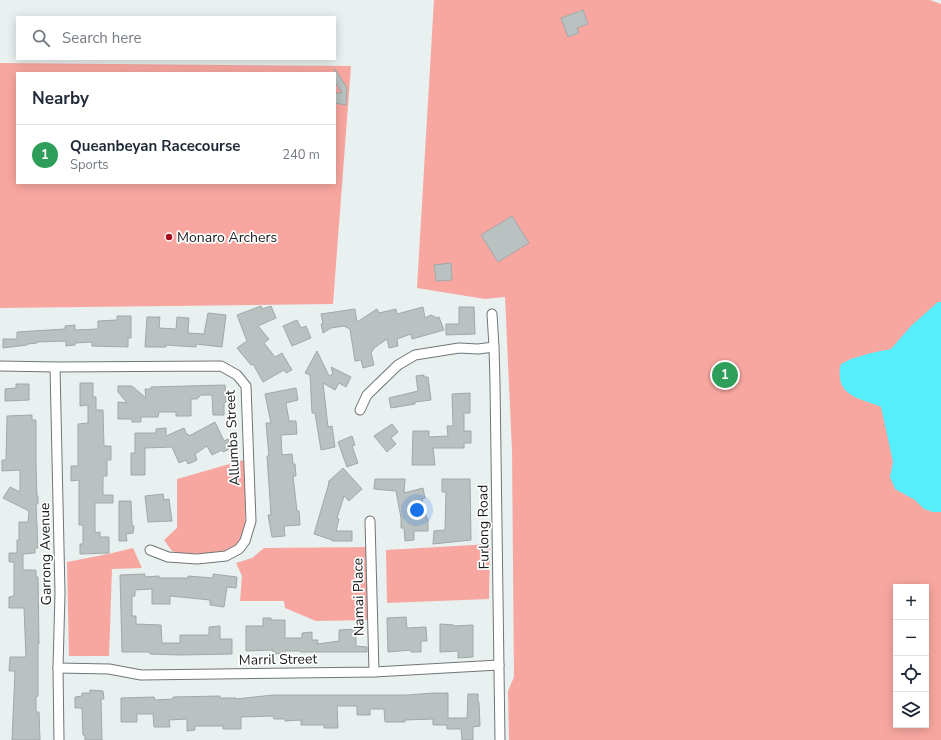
<!DOCTYPE html>
<html lang="en">
<head>
<meta charset="utf-8">
<style>
  body { margin:0; font-family:"Nunito Sans",sans-serif; background:#f6f6f7; color:#1f2937 }
  .controls { position:absolute; right:12px; bottom:12px; display:grid; overflow:hidden; border-radius:0px; box-shadow:0 2px 10px #0003 }
  .controls button { width:36px; height:36px; display:grid; place-items:center; padding:0; border:0; border-bottom:1px solid #e0e1e3; background:#fff; color:#1f2937; font:20px sans-serif }
  .you { position:absolute; left:417px; top:510px; width:14px; height:14px; margin:-10px; border:3px solid #fff; border-radius:50%; background:#1a73e8; box-shadow:0 0 0 6px #1a73e833 }
  .badge { display:grid; place-items:center; width:26px; height:26px; border-radius:50%; background:#a50c1d; color:#fff; font-size:13px; font-weight:700 }
  .pin { position:absolute; translate:-50% -50%; border:2px solid #fff; box-shadow:0 1px 4px #0006 }
  .list { margin:0; padding:0; list-style:none }
  h2 { display:flex; justify-content:space-between; align-items:center; height:52px; margin:0; padding:0 16px; font-size:17px }
  h2 small { font-size:13px; font-weight:400; color:#747a83 }
  .list li { display:grid; grid-template-columns:26px 1fr auto; gap:12px; align-items:center; box-sizing:border-box; height:60px; padding:0 16px; border-top:1px solid #e0e1e3 }
  .list b { display:block; font-size:15px; white-space:nowrap }
  .list p { margin:0; font-size:13px; white-space:nowrap; color:#747a83 }
  .list em { font-size:13px; font-style:normal; color:#747a83 }
  .icon { flex:none; width:22px; height:22px; fill:none; stroke:currentColor; stroke-width:2; stroke-linecap:round; stroke-linejoin:round }
  .map { position:relative; flex:none; width:941px; height:740px; overflow:hidden }
  .search { position:absolute; background:#fff; box-shadow:0 2px 10px #0003; left:16px; top:16px; width:320px; height:44px; display:flex; align-items:center; gap:10px; box-sizing:border-box; padding:0 14px; border-radius:0px; color:#747a83; font-size:15px }
  .panel { position:absolute; background:#fff; box-shadow:0 2px 10px #0003; left:16px; top:72px; width:320px; height:112px; border-radius:0px }
  .map>svg:first-child { display:block }
  .green { fill:#f8a7a0; fill-rule:evenodd }
  .water { fill:#57eefc }
  .building { fill:#bac1c1; stroke:#a1a8a8 }
  .lines { fill:none; stroke-linecap:round; stroke-linejoin:round }
  .minor-casing { stroke:#707677; stroke-width:11 }
  .minor { stroke:#fff; stroke-width:9 }
  .poi-dot { fill:#a50c1d; stroke:#fff; stroke-width:1.5 }
  .labels { text-anchor:middle; stroke-width:3.5; stroke-linejoin:round; paint-order:stroke }
  .poi-label { font-size:14px; fill:#191b1c; stroke:#fff; text-anchor:start }
  .street-label { font-size:14px; fill:#191b1c; stroke:#fff }
</style>
</head>
<body>
<div class="map">
<svg width="941" height="740" viewBox="0 0 941 740">
  <rect width="100%" height="100%" fill="#e9f0f0"/>
  <g class="green">
    <path d="M434 0H930L941 4V740H509L508 691 514 677 512 451 505 297 485 299 417 288ZM896 587H926V725H896Z"/>
    <path d="M0 63 351 66 333 304 0 308ZM17 73H335V183H17Z"/>
    <polygon points="247,459 245,525 241,539 235,547 225,552 218,553 182,554 172,551 164,540 177,528 177,479"/>
    <polygon points="490,544 489,599 387,603 386,550"/>
    <polygon points="370,547 372,620 316,621 285,608 284,601 240,601 242,576 236,563 252,558 264,548"/>
    <polygon points="133,548 142,568 112,569 109,656 69,656 67,562 108,554"/>
  </g>
  <path class="water" d="M938 302H941V512H933L924 509 915 500 895 489 890 477 893 462 881 407C866 400 843 398 840 379 840 373 839 370 841 364L851 359 871 353 891 349 911 326Z"/>
  <g class="building">
    <polygon points="583,10 588,24 577,28 579,33 568,37 561,18"/>
    <polygon points="335,69 347,88 346,105 335,103 335,93 342,93 335,82"/>
    <polygon points="512,216 529,243 498,262 481,235"/>
    <polygon points="451,263 452,280 436,281 434,265"/>
    <polygon points="261,306 262,309 271,306 276,318 258,326 269,339 264,343 275,357 282,353 292,370 286,373 284,370 263,382 253,364 251,365 237,348 247,341 237,315"/>
    <polygon points="423,307 425,318 431,315 437,318 439,317 444,330 412,339 411,334 397,339 398,346 389,348 387,339 374,348 371,353 374,365 363,368 361,360 355,361 350,329 344,326 331,328 323,333 321,324 323,324 321,314 355,309 357,322 377,309 379,313 396,309 397,314"/>
    <polygon points="459,307 474,307 475,334 446,335 446,324 459,324"/>
    <polygon points="208,313 226,315 222,347 196,344 196,347 166,345 166,347 145,347 147,317 160,317 159,328 176,329 177,317 189,318 188,333 204,334"/>
    <polygon points="117,316 131,316 131,338 128,338 128,347 92,346 92,342 75,343 75,345 66,346 66,341 37,342 37,343 28,344 27,345 3,348 3,339 17,339 17,332 65,329 65,326 75,325 75,330 98,329 98,321 117,320"/>
    <polygon points="297,320 301,328 306,326 311,338 292,346 283,326"/>
    <polygon points="317,351 329,376 333,374 331,367 351,377 346,387 339,383 335,390 323,383 328,427 332,426 335,447 321,450 315,413 312,413 310,375 305,373"/>
    <polygon points="424,375 424,377 428,377 431,400 415,402 415,404 391,408 389,398 418,391 416,376"/>
    <polygon points="80,383 93,383 93,397 96,397 96,410 103,410 104,446 111,446 111,460 107,460 107,476 103,476 103,495 113,495 113,503 95,503 95,533 100,532 100,537 109,537 109,553 80,554 80,544 83,544 83,525 79,525 79,480 71,481 71,466 78,466 78,424 88,423 88,405 80,406"/>
    <polygon points="16,384 29,384 29,400 5,401 5,389 16,388"/>
    <polygon points="225,385 226,402 224,403 224,415 213,415 212,395 201,395 197,399 191,399 191,416 176,416 176,412 159,412 158,417 141,417 141,422 132,422 132,419 118,419 118,402 127,403 118,392 118,386 132,386 146,398 145,389 151,389 151,387"/>
    <polygon points="296,388 298,400 286,403 289,421 296,421 297,434 281,435 282,455 292,454 293,464 295,464 296,476 293,476 297,511 299,511 300,525 284,526 285,536 272,537 268,515 271,515 267,456 269,456 266,423 271,423 265,394"/>
    <polygon points="470,393 470,413 464,413 464,431 471,431 471,443 464,443 464,448 433,448 435,465 412,465 413,431 429,431 429,437 448,436 447,426 453,426 452,394"/>
    <polygon points="32,415 32,420 36,420 36,464 37,496 38,496 38,504 36,504 38,548 35,548 35,553 23,554 23,570 36,570 36,577 38,577 39,644 38,644 38,696 36,697 36,712 39,712 40,740 12,740 15,671 9,671 10,657 26,657 24,608 9,608 9,597 14,596 14,562 9,562 9,553 17,553 17,540 19,540 19,522 28,522 29,511 3,498 10,487 20,492 20,470 2,471 2,460 6,460 7,416"/>
    <polygon points="215,422 224,441 228,439 232,448 223,452 222,450 212,455 207,446 195,454 197,460 188,464 186,460 179,463 172,447 145,448 145,475 131,475 131,453 135,453 135,433 156,433 156,429 166,428 166,436 184,428 187,435 188,434 189,436"/>
    <polygon points="392,424 398,432 391,438 396,444 387,452 374,436"/>
    <polygon points="352,436 355,445 352,446 358,463 347,467 338,442"/>
    <polygon points="343,468 362,489 349,501 344,496 337,518 339,519 336,531 352,531 352,541 332,541 332,540 314,534 329,483 328,482"/>
    <polygon points="375,479 405,479 404,493 423,488 425,498 422,499 427,519 428,519 428,531 414,531 414,540 405,541 404,528 401,528 401,518 396,491 374,489"/>
    <polygon points="442,479 470,479 471,540 433,544 434,531 445,530 446,492 442,492"/>
    <polygon points="163,494 164,500 169,499 172,521 148,522 145,496"/>
    <polygon points="119,501 131,501 132,525 134,526 133,533 126,534 127,541 119,541"/>
    <polygon points="145,574 145,577 159,576 159,578 188,578 188,576 213,578 213,574 237,577 236,588 227,587 224,607 210,605 210,600 170,596 170,604 152,604 152,589 135,590 135,596 132,596 132,616 136,616 136,624 161,625 162,643 180,643 180,635 209,635 209,627 220,626 220,639 232,639 232,654 180,655 150,654 150,652 122,652 120,575"/>
    <polygon points="406,617 407,628 426,627 427,641 421,641 421,652 411,652 411,650 388,652 387,618"/>
    <polygon points="263,618 271,618 271,620 285,620 285,638 302,638 302,633 312,632 312,640 318,640 317,644 339,641 339,630 356,629 356,646 367,647 367,652 300,652 300,651 285,651 285,653 273,654 273,650 246,651 246,626 263,626"/>
    <polygon points="440,624 454,625 454,626 473,625 473,657 458,658 458,651 440,652"/>
    <polygon points="90,690 103,691 104,699 101,699 102,740 85,740 85,735 83,735 82,708 75,708 75,697 82,696 82,693 90,693"/>
    <polygon points="433,693 448,693 448,718 467,718 468,694 478,694 478,702 479,702 480,726 473,727 473,740 462,740 461,729 447,729 447,725 433,725 433,719 405,720 405,722 385,722 384,709 370,709 370,715 357,715 357,706 337,706 338,728 324,728 324,725 301,725 301,720 285,721 285,719 274,719 273,716 241,717 241,729 223,729 223,726 195,726 195,730 187,731 187,719 169,720 170,727 154,727 153,714 137,714 137,722 121,722 121,698 154,697 155,700 173,699 173,697 220,696 220,698 236,698 236,699 273,695 407,695"/>
  </g>
  <g class="lines">
    <defs>
      <g id="minor">
        <polyline points="492,314 494,347 495,383 500,740"/>
        <polyline points="0,366 55,367 221,366 237,375 246,386 251,521 245,541 239,549 226,556 197,559 168,557 150,550"/>
        <polyline points="55,367 60,593 58,668 59,740"/>
        <polyline points="360,410 367,395 398,365 415,355 459,348 478,349 494,347"/>
        <polyline points="370,521 374,672"/>
        <polyline points="58,668 109,669 141,675 374,672 499,665"/>
      </g>
    </defs>
    <use href="#minor" class="minor-casing"/>
    <use href="#minor" class="minor"/>
  </g>
  <circle class="poi-dot" cx="169" cy="237" r="4"/>
  <g class="labels">
    <g class="poi-label">
      <text x="177" y="242">Monaro Archers</text>
    </g>
    <g class="street-label">
      <text transform="translate(232 438) rotate(-93)" y="5">Allumba Street</text>
      <text transform="translate(483 527) rotate(-91)" y="5">Furlong Road</text>
      <text transform="translate(45 554) rotate(-91)" y="5">Garrong Avenue</text>
      <text transform="translate(358 597) rotate(-91)" y="5">Namai Place</text>
      <text transform="translate(278 659) rotate(-1)" y="5">Marril Street</text>
    </g>
  </g>
</svg>
<div class="controls">
<button>+</button>
<button>−</button>
<button><svg class="icon" aria-label="locate" viewBox="0 0 24 24"><circle cx="12" cy="12" r="6"/><path d="M12 2v4M12 18v4M2 12h4M18 12h4"/></svg></button>
<button><svg class="icon" aria-label="layers" viewBox="0 0 24 24"><path d="M12 4l9 5-9 5-9-5zM3 14l9 5 9-5"/></svg></button>
</div>
<div class="you"></div>
<div class="pin badge" style="left:725px;top:375px;background:#2e9e5b">1</div>
<div class="search"><svg class="icon" aria-label="search" viewBox="0 0 24 24"><circle cx="10" cy="10" r="6"/><path d="M15 15l6 6"/></svg>Search here</div>
<section class="panel">
<h2>Nearby<small></small></h2>
<ul class="list">
<li><span class="badge" style="background:#2e9e5b">1</span><div><b>Queanbeyan Racecourse</b><p>Sports</p></div><em>240 m</em></li>
</ul>
</section>
</div>
</body>
</html>
